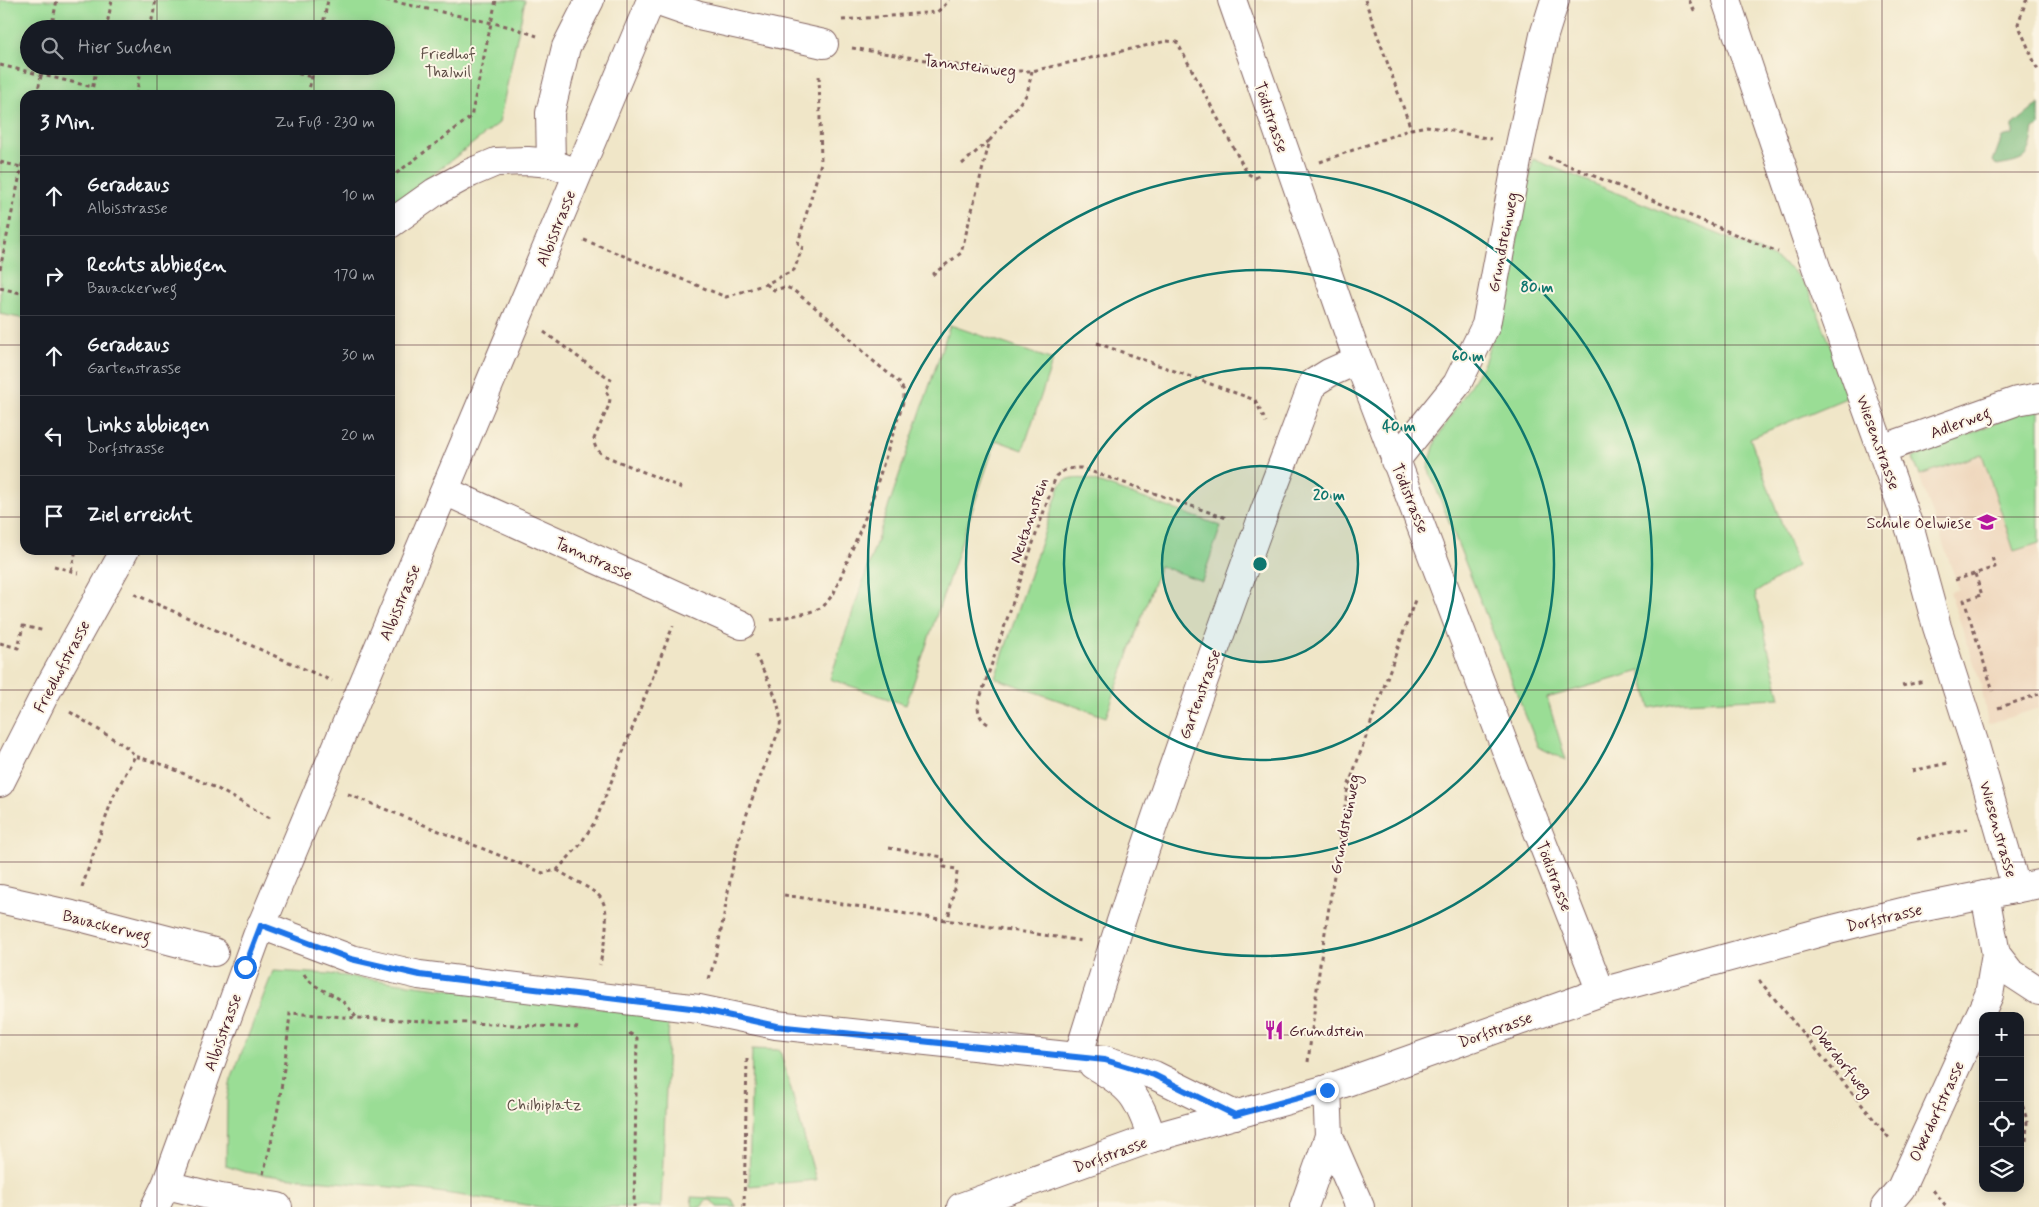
<!DOCTYPE html>
<html lang="de">
<head>
<meta charset="utf-8">
<style>
  body { margin:0; font-family:Mynerve,sans-serif; background:#242831; color:#f1f3f6 }
  .controls { position:absolute; right:15px; bottom:15px; display:grid; overflow:hidden; border-radius:10px; box-shadow:0 2px 12px #0003 }
  .controls button { width:45px; height:45px; display:grid; place-items:center; padding:0; border:0; border-bottom:1px solid #363941; background:#171b24; color:#f1f3f6; font:25px sans-serif }
  .stop { position:absolute; width:15px; height:15px; margin:-11px; border:4px solid #1a73e8; border-radius:50%; background:#fff }
  .stop.end { background:#1a73e8; border-color:#fff; box-shadow:0 1px 5px #0008 }
  .list { margin:0; padding:0; list-style:none }
  h2 { display:flex; justify-content:space-between; align-items:center; height:65px; margin:0; padding:0 20px; font-size:21px }
  h2 small { font-size:16px; font-weight:400; color:#9ea1a6 }
  .list li { display:grid; grid-template-columns:32px 1fr auto; gap:15px; align-items:center; box-sizing:border-box; height:80px; padding:0 20px; border-top:1px solid #363941 }
  .list b { display:block; font-size:19px; white-space:nowrap }
  .list p { margin:0; font-size:16px; white-space:nowrap; color:#9ea1a6 }
  .list em { font-size:16px; font-style:normal; color:#9ea1a6 }
  .icon { flex:none; width:28px; height:28px; fill:none; stroke:currentColor; stroke-width:2; stroke-linecap:round; stroke-linejoin:round }
  .map { position:relative; flex:none; width:2039px; height:1207px; overflow:hidden }
  .search { position:absolute; background:#171b24; box-shadow:0 2px 12px #0003; left:20px; top:20px; width:375px; height:55px; display:flex; align-items:center; gap:12px; box-sizing:border-box; padding:0 18px; border-radius:28px; color:#9ea1a6; font-size:19px }
  .panel { position:absolute; background:#171b24; box-shadow:0 2px 12px #0003; left:20px; top:90px; width:375px; height:465px; border-radius:15px }
  .map>svg:first-child { display:block }
  .built { fill:#eed6bb }
  .green { fill:#9add95; stroke:#727e60; fill-rule:evenodd }
  .forest { fill:#7bbc7e; stroke:#626e54 }
  .lines { fill:none; stroke-linecap:round; stroke-linejoin:round }
  .minor-casing { stroke:#846562; stroke-width:30 }
  .major-casing { stroke:#846562; stroke-width:30 }
  .path { stroke:#846562; stroke-width:3; stroke-dasharray:4 4; stroke-linecap:butt }
  .minor { stroke:#fff; stroke-width:28 }
  .major { stroke:#fff; stroke-width:28 }
  .route { stroke:#1a73e8; stroke-width:6 }
  .grid { fill:none; stroke:#4a1f2b; stroke-width:1; stroke-opacity:0.55 }
  .ring { fill:none; stroke:#0f766e; stroke-width:2.5 }
  .labels { text-anchor:middle; stroke-width:4; stroke-linejoin:round; paint-order:stroke }
  .park-label { font-size:16px; fill:#5e4e46; stroke:#fcf5e5 }
  .street-label { font-size:16px; fill:#4a1f2b; stroke:#fcf5e5 }
  .poi-label { font-size:16px; fill:#4a1f2b; stroke:#fcf5e5; text-anchor:end }
  .centre { fill:#0f766e; stroke:#fcf5e5; stroke-width:2.5 }
  .ring-label { font-size:15px; text-anchor:middle; font-weight:bold; fill:#0f766e; stroke:#fcf5e5; stroke-width:4; stroke-linejoin:round; paint-order:stroke }
</style>
</head>
<body>
<div class="map">
<svg width="2039" height="1207" viewBox="0 0 2039 1207">
  <rect width="100%" height="100%" fill="#fcf5e5"/>
  <filter id="ink" filterUnits="userSpaceOnUse"><feTurbulence type="fractalNoise" baseFrequency=".02" numOctaves="2"/><feDisplacementMap in="SourceGraphic" scale="10" xChannelSelector="R" yChannelSelector="G"/><feConvolveMatrix kernelMatrix="1 2 1 2 8 2 1 2 1" color-interpolation-filters="sRGB"/></filter>
  <filter id="wash" filterUnits="userSpaceOnUse"><feTurbulence type="fractalNoise" baseFrequency=".0096" numOctaves="4" result="noise"/><feDisplacementMap in="SourceGraphic" scale="20" xChannelSelector="R" yChannelSelector="G"/><feGaussianBlur stdDeviation="1.12" result="paint"/><feColorMatrix in="noise" values="0 0 0 0 0 0 0 0 0 0 0 0 0 0 0 0 0 1.4 0 .05"/><feComposite in="paint" operator="in"/></filter>
  <g filter="url(#wash)">
    <rect width="100%" height="100%" fill="#f0e6c8"/>
    <polygon class="built" points="2039,406 2039,708 1988,724 1981,684 1950,592 1959,589 1913,458"/>
    <g class="green">
      <path d="M0 0H525L499 123 390 208V95H25V319L0 314ZM29 29H386V66H29Z"/>
      <path d="M1533 159 1767 254C1785 264 1798 273 1809 291L1851 396 1750 438 1797 566 1755 593 1780 698 1680 702 1650 708 1641 671 1547 698 1566 760 1538 747 1428 468 1436 440 1484 363 1505 302Z"/>
      <polygon points="950,325 1053,360 1023,450 996,440 906,705 830,679"/>
      <polygon points="2039,406 2039,543 2014,551 1982,454 1920,475 1913,458 2023,411"/>
      <polygon points="1073,478 1089,479 1221,526 1202,581 1160,566 1106,717 995,678 1060,486 1065,480"/>
      <polygon points="273,971 329,974 669,1017 661,1207 541,1207 423,1190 282,1177 244,1172 226,1166 227,1099 231,1080"/>
      <polygon points="752,1049 780,1050 816,1180 749,1186"/>
      <polygon points="691,1197 732,1199 736,1207 717,1207 712,1201 707,1200 701,1207 693,1207"/>
    </g>
    <path class="forest" d="M2039 104V126L2034 129C2029 159 2028 161 1997 166L1993 161 2002 137 2013 134V125Z"/>
  </g>
  <g filter="url(#ink)">
    <g class="lines">
      <defs>
        <g id="minor">
          <polyline points="653,0 699,16 824,44"/>
          <polyline points="1232,0 1358,360 1511,763 1601,992"/>
          <polyline points="1726,0 1816,267 1911,532 1937,627 1974,742 2012,873 2015,889"/>
          <polyline points="551,163 550,113 566,47 590,0"/>
          <polyline points="390,224 435,192 470,173 496,162 528,161 551,163 577,173"/>
          <polyline points="1882,449 2017,401 2039,397"/>
          <polyline points="1395,461 1457,384 1486,325 1520,145 1544,35 1555,0"/>
          <polyline points="445,491 742,625"/>
          <polyline points="0,783 44,696 125,550"/>
          <polyline points="1985,895 1996,954 2010,972 2039,991"/>
          <polyline points="0,899 72,915 214,952"/>
          <polyline points="261,925 351,959 419,975 699,1009 776,1025 1105,1060 1154,1075 1235,1115"/>
          <path d="M1078 1057C1132 880 1194 706 1257 532 1275 482 1295 433 1313 383L1329 373 1358 360"/>
          <path d="M1093 1065C1132 1087 1138 1097 1152 1138"/>
          <polyline points="1327,1089 1329,1136 1360,1207"/>
          <polyline points="166,1185 221,1198 278,1207"/>
          <polyline points="961,1207 1152,1138 1327,1089 1601,992 1829,930 1910,910 2039,884"/>
          <polyline points="1304,1207 1329,1136"/>
          <polyline points="1885,1207 1901,1188 1989,995 1996,954"/>
        </g>
        <polyline id="major" points="155,1207 166,1185 257,936 651,0"/>
      </defs>
      <use href="#minor" class="minor-casing"/>
      <use href="#major" class="major-casing"/>
      <g class="path">
        <polyline points="386,0 511,27 537,36"/>
        <polyline points="1365,0 1411,129"/>
        <polyline points="1689,0 1695,12"/>
        <polyline points="2028,0 2026,1 2018,24 2039,73"/>
        <polyline points="842,20 937,12 944,6 949,0"/>
        <polyline points="51,29 57,0"/>
        <polyline points="106,29 112,0"/>
        <polyline points="150,29 156,0"/>
        <polyline points="322,29 328,0"/>
        <polyline points="852,48 994,71 1032,71 1167,41 1177,42 1247,173 1255,178 1260,175"/>
        <polyline points="0,65 93,87"/>
        <polyline points="267,66 312,77"/>
        <polyline points="37,95 43,66"/>
        <polyline points="91,95 97,66"/>
        <polyline points="136,95 142,66"/>
        <polyline points="308,95 314,66"/>
        <polyline points="1548,157 1778,252"/>
        <polyline points="0,162 25,168"/>
        <polyline points="1320,162 1411,129 1427,126 1491,139"/>
        <polyline points="962,164 990,140"/>
        <polyline points="390,178 471,117 496,0"/>
        <polyline points="584,240 726,297 766,284 794,270 803,246 798,243 821,163 819,73"/>
        <polyline points="0,269 25,151"/>
        <polyline points="932,275 961,253 990,140 1027,94 1032,71"/>
        <polyline points="766,284 774,290 786,287 793,290 832,321 872,360 899,382 904,391 904,399 870,506 834,593 823,607 807,613 771,620"/>
        <polyline points="0,288 25,294"/>
        <path d="M544 332 593 368 611 379 606 391 610 399 609 405 594 439C594 447 597 450 603 455L682 488"/>
        <polyline points="1097,343 1255,400 1266,422"/>
        <polyline points="54,566 78,573"/>
        <polyline points="71,571 76,550"/>
        <polyline points="1975,574 1982,595 1964,600 1993,691"/>
        <polyline points="1955,580 1995,567 1992,557"/>
        <polyline points="134,594 332,681"/>
        <polyline points="0,643 18,648 23,626 45,631"/>
        <polyline points="1902,686 1924,681"/>
        <polyline points="1998,708 2039,694"/>
        <polyline points="70,712 128,748 135,756 164,765 216,788 270,818"/>
        <path d="M988 724C980 719 978 713 978 704L1056 476C1064 469 1070 468 1081 468L1229 519"/>
        <polyline points="1912,771 1948,763"/>
        <polyline points="348,794 543,873 557,870 579,846 596,820 673,626"/>
        <polyline points="1917,839 1968,829"/>
        <polyline points="889,848 943,857 944,867 956,869 957,873 948,920"/>
        <path d="M557 870C570 878 585 885 597 894 614 907 603 947 600 965"/>
        <polyline points="82,887 113,797 135,756"/>
        <polyline points="784,895 1082,941"/>
        <path d="M304 974C313 989 330 991 343 1002 348 1006 352 1012 356 1017"/>
        <path d="M709 979C723 935 726 893 737 848 747 807 764 768 780 728 783 702 765 676 754 652"/>
        <polyline points="1759,980 1890,1139"/>
        <polyline points="629,1033 637,1038 634,1207"/>
        <polyline points="1308,1062 1320,964 1348,787 1415,600"/>
        <polyline points="2020,1098 2027,1120 2026,1141"/>
        <path d="M263 1174C278 1122 285 1067 290 1013L357 1018 581 1028"/>
        <polyline points="1933,1190 1947,1207"/>
        <polyline points="744,1207 747,1059"/>
      </g>
      <use href="#minor" class="minor"/>
      <use href="#major" class="major"/>
    </g>
  </g>
  <g class="lines" filter="url(#ink)">
    <polyline class="route" points="245,967 261,925 351,959 420,975 699,1009 776,1026 1105,1060 1154,1075 1235,1115 1327,1090"/>
  </g>
  <path class="grid" d="M157 0V29M314 0V29M471 0V1207M627 0V1207M784 0V1207M941 0V1207M1098 0V1207M1255 0V1207M1412 0V1207M1568 0V1207M1725 0V1207M1882 0V1207M157 66V95M314 66V95M0 172H25M390 172H2039M0 345H25M390 345H2039M0 517H25M390 517H2039M157 550V1207M314 550V1207M0 690H2039M0 862H2039M0 1035H1983M2020 1035H2039"/>
  <circle cx="1260" cy="564" r="98" fill="#0f766e" fill-opacity=".12"/>
  <g class="ring">
    <circle cx="1260" cy="564" r="98"/>
    <circle cx="1260" cy="564" r="196"/>
    <circle cx="1260" cy="564" r="294"/>
    <circle cx="1260" cy="564" r="392"/>
  </g>
  <defs>
    <symbol id="school-bare" viewBox="-9 -9 18 18"><path d="M0-5L7-2L0 1L-7-2ZM-4 1L0 2.5L4 1V4Q0 6-4 4Z" fill="#b5179e" stroke="#fcf5e5" stroke-width="2.5" paint-order="stroke"/></symbol>
    <symbol id="restaurant-bare" viewBox="-9 -9 18 18"><path d="M-5-6h1v4h1v-4h1v4h1v-4h1v5L-1.5 .5V6h-2V.5L-5-1ZM5-6V6H3V1.5H1.5Q1.5-4 5-6Z" fill="#b5179e" stroke="#fcf5e5" stroke-width="2.5" paint-order="stroke"/></symbol>
  </defs>
  <g fill-rule="evenodd">
    <use href="#school-bare" x="1973" y="508" width="28" height="28"/>
    <use href="#restaurant-bare" x="1260" y="1016" width="28" height="28"/>
  </g>
  <g class="labels">
    <g class="park-label">
      <text x="448" y="59">Friedhof<tspan x="448" dy="18">Thalwil</tspan></text>
      <text x="544" y="1110">Chilbiplatz</text>
    </g>
    <g class="street-label">
      <text transform="translate(970 65) rotate(7)" y="6">Tannsteinweg</text>
      <text transform="translate(1272 117) rotate(71)" y="6">Tödistrasse</text>
      <text transform="translate(555 228) rotate(-68)" y="6">Albisstrasse</text>
      <text transform="translate(1502 242) rotate(-79)" y="6">Grundsteinweg</text>
      <text transform="translate(1960 422) rotate(-20)" y="6">Adlerweg</text>
      <text transform="translate(1879 442) rotate(70)" y="6">Wiesenstrasse</text>
      <text transform="translate(1411 498) rotate(68)" y="6">Tödistrasse</text>
      <text transform="translate(1028 520) rotate(-71)" y="6">Neutannstein</text>
      <text transform="translate(594 558) rotate(24)" y="6">Tannstrasse</text>
      <text transform="translate(399 602) rotate(-67)" y="6">Albisstrasse</text>
      <text transform="translate(61 666) rotate(-62)" y="6">Friedhofstrasse</text>
      <text transform="translate(1199 694) rotate(-70)" y="6">Gartenstrasse</text>
      <text transform="translate(1344 824) rotate(-79)" y="6">Grundsteinweg</text>
      <text transform="translate(1999 829) rotate(74)" y="6">Wiesenstrasse</text>
      <text transform="translate(1555 876) rotate(69)" y="6">Tödistrasse</text>
      <text transform="translate(1884 917) rotate(-13)" y="6">Dorfstrasse</text>
      <text transform="translate(107 925) rotate(14)" y="6">Bauackerweg</text>
      <text transform="translate(1495 1029) rotate(-20)" y="6">Dorfstrasse</text>
      <text transform="translate(222 1032) rotate(-70)" y="6">Albisstrasse</text>
      <text transform="translate(1842 1060) rotate(51)" y="6">Oberdorfweg</text>
      <text transform="translate(1936 1111) rotate(-65)" y="6">Oberdorfstrasse</text>
      <text transform="translate(1110 1154) rotate(-20)" y="6">Dorfstrasse</text>
    </g>
    <g class="poi-label">
      <text x="1972" y="528">Schule Oelwiese</text>
      <text x="1289" y="1036" text-anchor="start">Grundstein</text>
    </g>
  </g>
  <circle cx="1260" cy="564" r="8" class="centre"/>
  <g class="ring-label">
    <text x="1537" y="292">80 m</text>
    <text x="1468" y="361">60 m</text>
    <text x="1399" y="431">40 m</text>
    <text x="1329" y="500">20 m</text>
  </g>
</svg>
<div class="controls">
<button>+</button>
<button>−</button>
<button><svg class="icon" aria-label="locate" viewBox="0 0 24 24"><circle cx="12" cy="12" r="6"/><path d="M12 2v4M12 18v4M2 12h4M18 12h4"/></svg></button>
<button><svg class="icon" aria-label="layers" viewBox="0 0 24 24"><path d="M12 4l9 5-9 5-9-5zM3 14l9 5 9-5"/></svg></button>
</div>
<div class="stop" style="left:245px;top:967px"></div>
<div class="stop end" style="left:1327px;top:1090px"></div>
<div class="search"><svg class="icon" aria-label="search" viewBox="0 0 24 24"><circle cx="10" cy="10" r="6"/><path d="M15 15l6 6"/></svg>Hier suchen</div>
<section class="panel">
<h2>3 Min.<small>Zu Fuß · 230 m</small></h2>
<ul class="list">
<li><svg class="icon" aria-label="ahead" viewBox="0 0 24 24"><path d="M12 20V5M6 11l6-6 6 6"/></svg><div><b>Geradeaus</b><p>Albisstrasse</p></div><em>10 m</em></li>
<li><svg class="icon" aria-label="right" viewBox="0 0 24 24"><path d="M7 20v-9h11M14 6l5 5-5 5"/></svg><div><b>Rechts abbiegen</b><p>Bauackerweg</p></div><em>170 m</em></li>
<li><svg class="icon" aria-label="ahead" viewBox="0 0 24 24"><path d="M12 20V5M6 11l6-6 6 6"/></svg><div><b>Geradeaus</b><p>Gartenstrasse</p></div><em>30 m</em></li>
<li><svg class="icon" aria-label="left" viewBox="0 0 24 24"><path d="M17 20v-9H6M10 6l-5 5 5 5"/></svg><div><b>Links abbiegen</b><p>Dorfstrasse</p></div><em>20 m</em></li>
<li><svg class="icon" aria-label="arrive" viewBox="0 0 24 24"><path d="M6 21V4h12l-3 4 3 4H6"/></svg><div><b>Ziel erreicht</b></div></li>
</ul>
</section>
</div>
</body>
</html>
